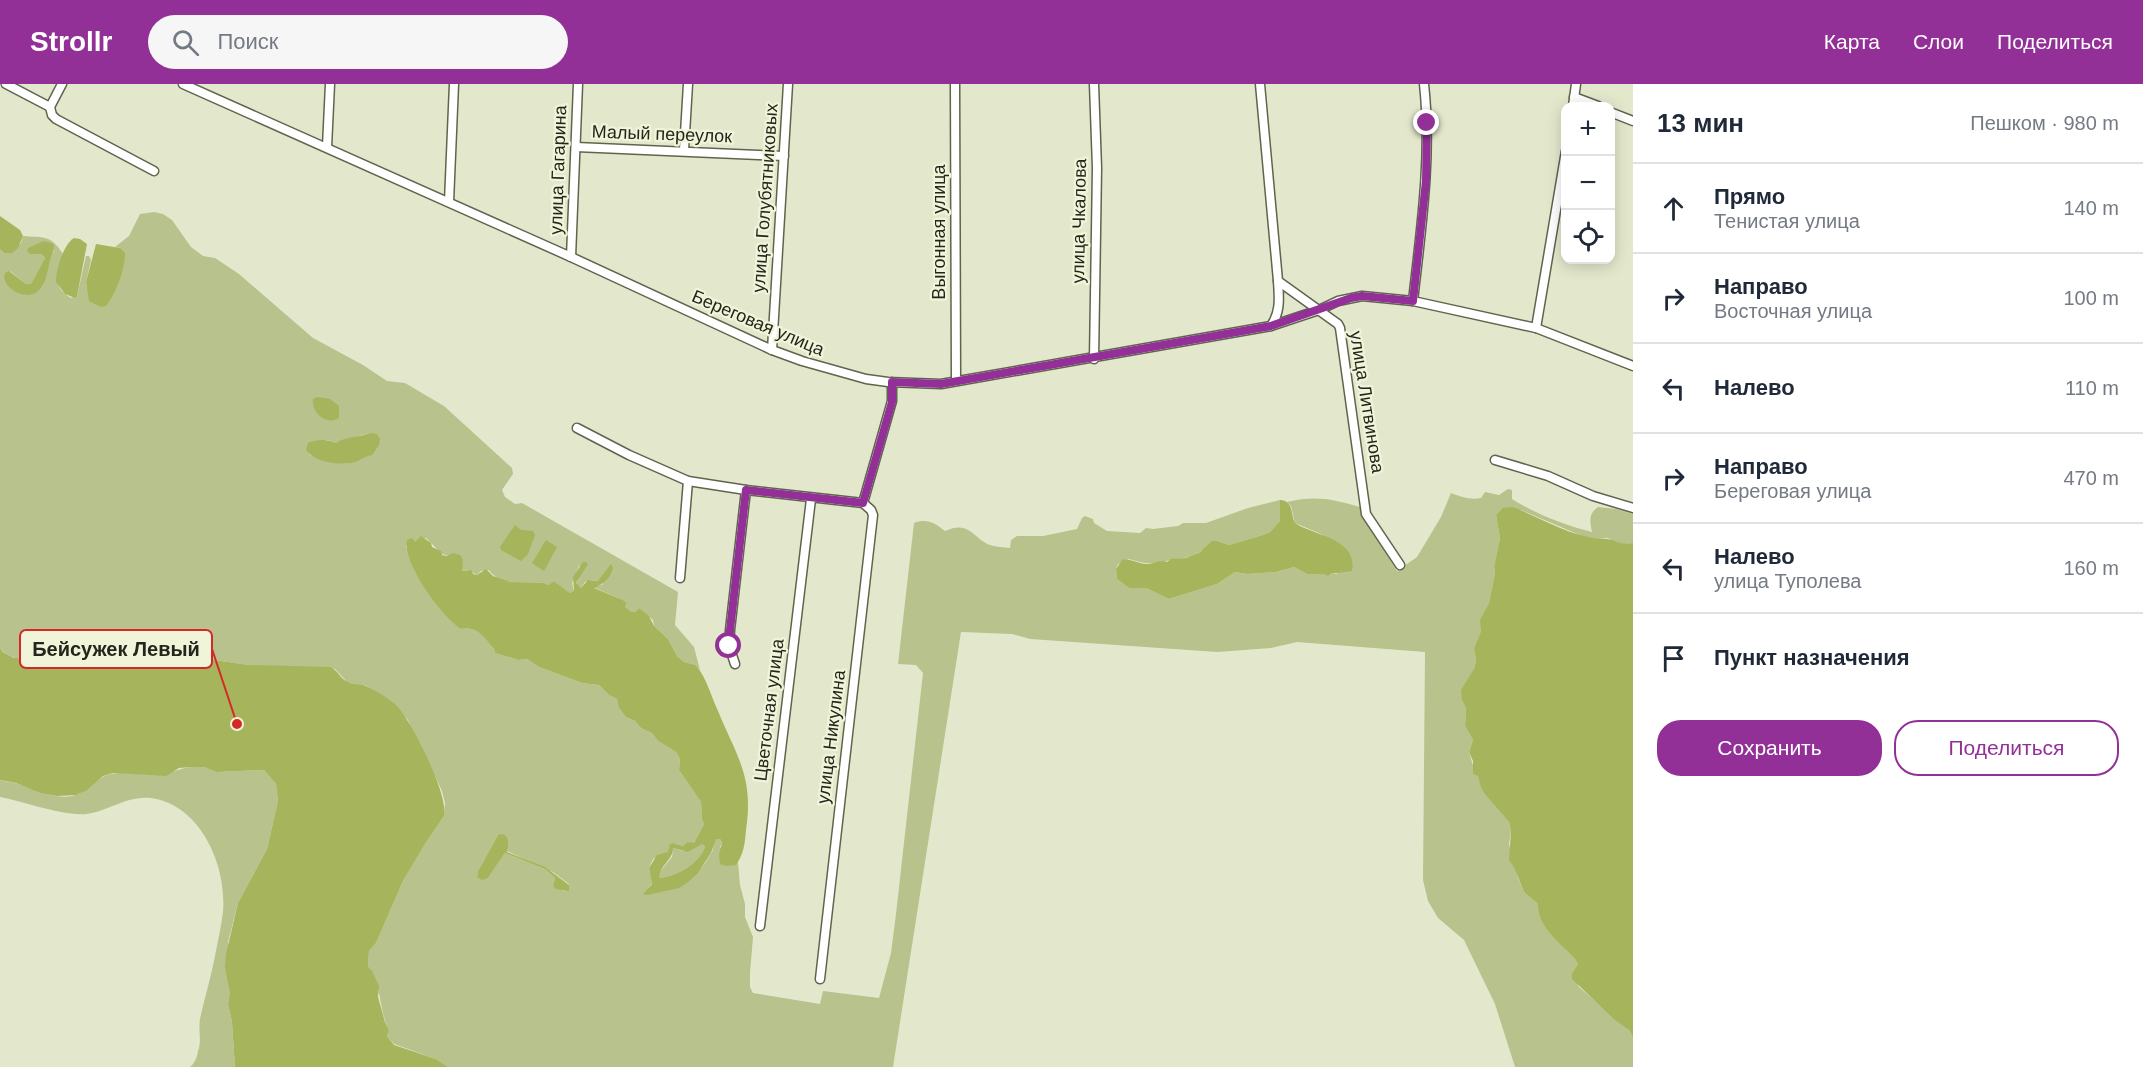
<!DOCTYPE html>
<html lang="ru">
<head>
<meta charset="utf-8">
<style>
  body { margin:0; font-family:Helvetica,sans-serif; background:#f6f6f7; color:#1f2937 }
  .controls { position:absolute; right:18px; top:18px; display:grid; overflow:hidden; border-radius:12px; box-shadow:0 3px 15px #0003 }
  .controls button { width:54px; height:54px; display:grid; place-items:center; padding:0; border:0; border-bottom:2px solid #e0e1e3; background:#fff; color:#1f2937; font:30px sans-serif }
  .stop { position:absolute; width:18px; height:18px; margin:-14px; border:4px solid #933097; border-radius:50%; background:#fff }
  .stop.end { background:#933097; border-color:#fff; box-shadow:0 2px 6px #0008 }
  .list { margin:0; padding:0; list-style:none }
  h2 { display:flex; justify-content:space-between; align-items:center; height:78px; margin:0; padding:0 24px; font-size:26px }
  h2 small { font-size:20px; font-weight:400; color:#747a83 }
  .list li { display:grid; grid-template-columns:39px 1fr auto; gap:18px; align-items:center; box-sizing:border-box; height:90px; padding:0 24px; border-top:2px solid #e0e1e3 }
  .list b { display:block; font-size:22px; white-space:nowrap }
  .list p { margin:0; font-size:20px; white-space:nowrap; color:#747a83 }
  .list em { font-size:20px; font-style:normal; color:#747a83 }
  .actions { display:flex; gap:12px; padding:18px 24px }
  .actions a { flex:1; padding:14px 0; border:2px solid #933097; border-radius:24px; text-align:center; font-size:21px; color:#933097 }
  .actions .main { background:#933097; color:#fff }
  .icon { flex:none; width:33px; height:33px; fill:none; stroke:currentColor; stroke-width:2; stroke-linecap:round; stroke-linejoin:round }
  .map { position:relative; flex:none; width:1633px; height:983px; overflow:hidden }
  header { display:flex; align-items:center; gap:36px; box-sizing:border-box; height:84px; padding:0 30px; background:#933097; color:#fff }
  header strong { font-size:28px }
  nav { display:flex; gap:33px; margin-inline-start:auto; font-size:21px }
  .search { width:420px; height:54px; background:#f6f6f7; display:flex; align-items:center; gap:15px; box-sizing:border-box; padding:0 21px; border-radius:33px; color:#747a83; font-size:22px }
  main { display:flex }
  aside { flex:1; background:#fff }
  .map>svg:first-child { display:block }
  .green { fill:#b8c28c; fill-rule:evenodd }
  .water { fill:#a6b45b; fill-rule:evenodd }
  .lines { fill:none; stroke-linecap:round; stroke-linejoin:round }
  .minor-casing { stroke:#5f644d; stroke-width:11 }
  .minor { stroke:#fff; stroke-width:8 }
  .route { stroke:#933097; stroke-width:8 }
  .labels { text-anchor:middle; stroke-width:4.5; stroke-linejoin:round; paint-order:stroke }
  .street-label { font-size:18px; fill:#24261c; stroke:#f0f5da }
  .leader { fill:none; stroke:#d62828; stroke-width:2 }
  .callout-dot { fill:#d62828; stroke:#f0f5da; stroke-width:2 }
  .callout { fill:#f0f5da; stroke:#d62828; stroke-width:2 }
  .callout-label { font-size:20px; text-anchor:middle; font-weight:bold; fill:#24261c }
</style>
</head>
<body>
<header>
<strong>Strollr</strong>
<div class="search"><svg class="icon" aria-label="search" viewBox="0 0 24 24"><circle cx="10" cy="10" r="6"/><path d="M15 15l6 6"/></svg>Поиск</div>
<nav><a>Карта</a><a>Слои</a><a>Поделиться</a></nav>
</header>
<main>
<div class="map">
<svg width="1633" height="983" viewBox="0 0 1633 983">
  <rect width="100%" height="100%" fill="#e3e8cd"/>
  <g class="green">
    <path d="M154 128 163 130 172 136 191 163 203 172 215 174 239 190 313 254 363 281 387 297 405 299 444 322 512 384 513 390 502 406 505 413 515 420 522 419 678 508 675 541 694 563 700 586 696 581 684 578 677 572 668 555 654 542 653 536 639 524 635 528 631 529 625 523 627 519 623 516 593 503 602 501 613 484 598 497 591 496 585 498 581 504 576 500 584 484 579 482 572 499 574 508 570 509 554 497 548 501 544 499C527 498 499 502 489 486L481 487 477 491 468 486 461 487 463 476 442 470 426 454 406 462C418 497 434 520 461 545 478 542 483 553 494 565L495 569 519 576 527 575 539 583 582 599 599 601 609 611 617 615 626 633 635 637 641 644 652 649 658 657 676 668 680 675 679 686 701 718 702 735 704 740 694 759 683 762 673 759 668 768 653 775 649 784 652 799 644 810C649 811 652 809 657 808 686 803 698 792 712 768 714 764 713 759 716 755H720L722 758 720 763 736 781 738 778 740 801 745 820V833L753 853 750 889V903L753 909 820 920 823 907 879 914 891 869 896 830 923 589 916 581 898 580 914 439C927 434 935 439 945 447 970 436 972 454 990 461 996 463 1004 463 1010 464L1011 456 1017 452H1043L1077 445 1082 434 1085 432 1093 435 1094 439 1107 447 1140 449 1146 444 1153 445 1178 442 1183 439H1206L1248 424 1280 416V437L1270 448 1263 451 1229 461 1217 457C1207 463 1196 471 1184 474 1179 475 1174 475 1170 476 1155 481 1144 480 1129 475L1118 480 1116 485 1117 495 1129 504H1146L1169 515 1217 500 1235 488 1247 490 1276 488 1294 483 1307 490H1337L1344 463 1321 450 1295 439 1291 422 1287 418C1315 411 1333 415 1360 423L1363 433 1397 487 1417 473 1441 433 1451 409C1462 413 1470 416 1481 414L1485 408 1499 411 1508 405 1512 406V415C1536 430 1564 441 1592 448 1590 438 1588 430 1598 423L1616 425 1633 430V459L1620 461 1608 454 1596 455 1582 452 1521 426 1496 431 1500 454 1494 483 1495 489 1489 519 1481 536V547L1474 564 1476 577 1474 585 1462 616 1466 623 1465 642 1473 656 1469 668 1474 685 1480 696 1481 704 1509 738 1511 747 1509 760 1518 794 1524 808 1538 820C1536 842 1561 860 1575 875L1578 880 1572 889 1579 903 1629 946 1633 953V983H1515L1495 920 1464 856 1438 834 1428 817 1423 796 1425 568 1297 558 1271 564 1217 568 1030 555 1012 550 961 548 893 983H448L436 975 394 960 387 952 389 946C379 928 381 894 368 884L369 867 376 859 403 797 425 760 444 732 445 719 442 707 420 659 414 651 408 636 391 617 365 601 348 599 335 585 322 583 311 584 249 581 200 574 189 577C175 568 156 583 140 583 125 583 110 577 95 576 90 576 87 580 82 580 62 583 13 581 0 564V165L4 169 21 159 23 152C44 154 50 150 63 170 58 190 50 201 71 214L77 212 86 172H89L91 176 86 198 87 205 120 164 115 163 129 152 140 130ZM54 166 42 202 30 211 11 205 10 187 26 200H31L45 174 41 170ZM370 349 366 372C347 385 329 379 309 370L327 356 336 359ZM498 751 507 767 553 788 569 800 565 807 553 802 555 794 545 785 505 769 488 794 477 793 478 787Z"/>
    <path d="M192 683H204L218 688 264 686 276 700 278 717 267 765 238 819 228 858 230 910 228 920 232 938 235 983H190C195 979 197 973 198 967 202 957 198 946 200 935 204 916 210 897 214 877 217 861 221 844 223 828 227 782 201 721 151 714 123 711 102 733 76 730 51 728 25 718 0 713V696C6 698 12 698 18 700 36 705 56 717 76 711 89 706 98 692 111 690 127 687 142 692 157 691 170 690 179 684 192 683Z"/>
    <path d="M702 760 705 763C697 781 680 790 661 794L658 793 659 789 672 773 673 764 683 767Z"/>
  </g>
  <g class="water">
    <polygon points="0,132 20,146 23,152 18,164 12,169 4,169 0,165"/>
    <path d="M74 154 80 155 87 160 77 212 75 214 65 210 56 198C56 186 63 161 74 154Z"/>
    <path d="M44 157 54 160C54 167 52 171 50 178 47 188 46 201 37 208 26 217 0 204 5 189L9 187 26 200H31L45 174 41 170H30L27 167 28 164Z"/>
    <path d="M96 160 120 164 125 169C125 186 116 209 106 222L101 223 89 217 86 198Z"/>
    <path d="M317 313 330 315 339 322V334C327 342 311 329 313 315Z"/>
    <path d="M370 349 377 350 380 355 379 361 372 371C365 372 361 376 355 378 340 382 316 379 306 366L308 359C318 355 326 355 336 359 346 352 359 354 370 349Z"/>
    <path d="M1280 416C1294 417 1290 429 1295 439 1314 452 1358 454 1352 487L1330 490 1328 492 1324 490H1307L1294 483 1276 488 1247 490 1235 488 1217 500 1169 515 1146 504H1129L1117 495 1116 485 1122 476C1131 474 1137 480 1147 480 1155 480 1160 475 1167 478L1171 475 1186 474 1200 468 1212 457H1217L1229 461 1263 451 1270 448 1280 437Z"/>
    <path d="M1513 423C1543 435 1573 454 1606 455 1616 455 1617 462 1633 459V953L1629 946 1615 936 1572 895V889L1578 880 1575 875C1561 860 1536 842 1538 820L1524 808 1514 783 1509 776 1511 747 1509 738 1485 710 1481 704 1478 692 1473 690V677L1469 668 1473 656 1465 642 1466 624 1462 616 1461 606 1474 585 1476 577 1474 564 1481 547 1480 536 1489 519 1495 489 1494 483 1500 454 1496 431 1503 424Z"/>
    <polygon points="515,441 521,446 533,447 535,451 528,470 521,477 501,466 500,463"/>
    <path d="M421 452 431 459 432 463 441 467 442 471 447 472 453 469 460 471 463 476 462 487 471 486 473 490 477 491 486 485 493 492 511 498 544 499 548 501 554 497 570 509 574 507 573 493 583 478H586L588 480 576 499 581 504 588 496 598 497 611 480 613 484C611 494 602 501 594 504L623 516 627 519 625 523 631 528H635L639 524 649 532 654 542 668 555 677 572 684 578 696 581C707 595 711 612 718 627 737 673 754 693 746 746 745 758 744 770 736 781L726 782 720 780 719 771 722 758 720 755H716L711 769 698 789 687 799 679 804 647 811 643 810 652 800 649 784 657 771 668 768 670 760 673 759 683 762 688 758 694 759 704 740 702 735 701 718 679 686 680 675 676 668 658 657 652 649 641 644 635 637 626 633 619 623 617 615 609 611 599 601 582 599 539 583 527 575 519 576 495 569 494 565C483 553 478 542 461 545 442 533 402 479 407 456L412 454 415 458ZM702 760 705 763C697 781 680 790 661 794L659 793C661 780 673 776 673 764L688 768Z"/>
    <polygon points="546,456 557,463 544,487 532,479"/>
    <path d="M0 564 3 568 14 574H21L29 579 40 581 51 579 59 583 84 580 94 576 140 583 182 573 189 577 200 574 249 581 330 583C338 586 340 595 348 598 353 601 360 599 366 602 376 607 389 614 397 622 412 638 449 711 444 732L425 760 403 797 376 859 369 867 368 883 372 887 379 902 378 913 385 938 389 946 387 952 394 961 436 975 448 983H235L232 938 228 920 230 909 225 883 226 870 238 819 267 765 278 717 276 700 264 686 217 688 204 683H192L179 684 166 692 113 689 103 692 87 706 76 711 57 712 41 709 16 699 0 696Z"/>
    <path d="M503 750C510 754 508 761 507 768L545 783 569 801V807L556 805 553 802 555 794 545 785 505 769 488 794 482 796 477 793 478 787 498 751Z"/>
  </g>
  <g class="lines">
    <defs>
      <g id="minor">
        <polyline points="6,0 50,23 52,31 56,35 154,87"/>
        <polyline points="183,0 571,173 772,266 802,277 866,295 888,298 941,300 1271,242 1319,226 1338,217 1362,212 1413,217 1536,244 1633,282"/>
        <polyline points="955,0 956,297"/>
        <polyline points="1094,0 1097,84 1094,275"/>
        <polyline points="1260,0 1278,197 1338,240 1340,244 1366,430 1400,481"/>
        <polyline points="1574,13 1598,22"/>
        <polyline points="1573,22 1576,0"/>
        <polyline points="50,23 62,0"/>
        <polyline points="1610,28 1633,37"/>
        <polyline points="327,63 330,0"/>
        <polyline points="576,63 784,72"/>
        <polyline points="684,66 688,0"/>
        <polyline points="449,118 454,0"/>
        <polyline points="571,173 578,0"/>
        <path d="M1413 217C1421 145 1432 72 1424 0"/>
        <path d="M1271 242C1281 227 1279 214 1278 197"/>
        <polyline points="1536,244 1566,67"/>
        <polyline points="772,266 788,0"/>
        <polyline points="577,344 629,371 688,397 746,406 863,419"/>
        <polyline points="1495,376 1548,392 1593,412 1633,424"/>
        <polyline points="863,419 892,317 892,298"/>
        <polyline points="680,494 688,397"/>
        <polyline points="735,580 729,562 730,546 746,406"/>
        <polyline points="760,842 811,415"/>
        <polyline points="820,895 873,431 871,426 863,419"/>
      </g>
    </defs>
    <use href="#minor" class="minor-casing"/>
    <use href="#minor" class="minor"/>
  </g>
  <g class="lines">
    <polyline class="route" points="729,562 730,546 746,406 863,419 892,318 892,298 941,300 1271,242 1351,214 1362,212 1413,217 1426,97 1427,39"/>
  </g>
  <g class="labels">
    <g class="street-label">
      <text transform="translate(662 50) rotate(2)" y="6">Малый переулок</text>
      <text transform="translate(558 86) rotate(-88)" y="6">улица Гагарина</text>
      <text transform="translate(765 114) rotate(-86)" y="6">улица Голубятниковых</text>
      <text transform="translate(1079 137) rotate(-89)" y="6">улица Чкалова</text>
      <text transform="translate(939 148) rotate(-90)" y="6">Выгонная улица</text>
      <text transform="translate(758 239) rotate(23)" y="6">Береговая улица</text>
      <text transform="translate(1367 318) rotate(81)" y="6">улица Литвинова</text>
      <text transform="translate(769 626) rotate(-83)" y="6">Цветочная улица</text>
      <text transform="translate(831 653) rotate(-83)" y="6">улица Никулина</text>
    </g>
  </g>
  <path class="leader" d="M237 640L212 565"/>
  <circle class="callout-dot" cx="237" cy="640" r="6"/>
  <rect class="callout" x="20" y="546" width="192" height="38" rx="6"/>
  <g class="callout-label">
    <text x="116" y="572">Бейсужек Левый</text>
  </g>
</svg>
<div class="controls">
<button>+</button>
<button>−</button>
<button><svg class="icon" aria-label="locate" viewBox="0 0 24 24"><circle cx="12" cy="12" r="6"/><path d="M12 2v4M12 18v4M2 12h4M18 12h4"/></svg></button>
</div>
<div class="stop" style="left:729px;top:562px"></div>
<div class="stop end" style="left:1427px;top:39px"></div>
</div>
<aside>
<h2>13 мин<small>Пешком · 980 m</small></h2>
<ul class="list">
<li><svg class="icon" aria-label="ahead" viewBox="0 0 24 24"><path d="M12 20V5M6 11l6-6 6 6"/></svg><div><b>Прямо</b><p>Тенистая улица</p></div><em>140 m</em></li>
<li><svg class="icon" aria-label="right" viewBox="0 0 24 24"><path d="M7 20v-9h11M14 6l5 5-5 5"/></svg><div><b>Направо</b><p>Восточная улица</p></div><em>100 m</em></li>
<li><svg class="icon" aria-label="left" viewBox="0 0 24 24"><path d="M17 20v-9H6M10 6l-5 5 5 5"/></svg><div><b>Налево</b></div><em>110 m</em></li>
<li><svg class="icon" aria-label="right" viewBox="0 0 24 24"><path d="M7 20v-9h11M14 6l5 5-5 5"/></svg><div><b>Направо</b><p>Береговая улица</p></div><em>470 m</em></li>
<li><svg class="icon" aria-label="left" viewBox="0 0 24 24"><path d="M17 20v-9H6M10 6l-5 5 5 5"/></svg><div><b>Налево</b><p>улица Туполева</p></div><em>160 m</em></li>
<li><svg class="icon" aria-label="arrive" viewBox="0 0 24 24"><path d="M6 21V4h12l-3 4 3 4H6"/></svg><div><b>Пункт назначения</b></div></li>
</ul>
<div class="actions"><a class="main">Сохранить</a><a>Поделиться</a></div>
</aside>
</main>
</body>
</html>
